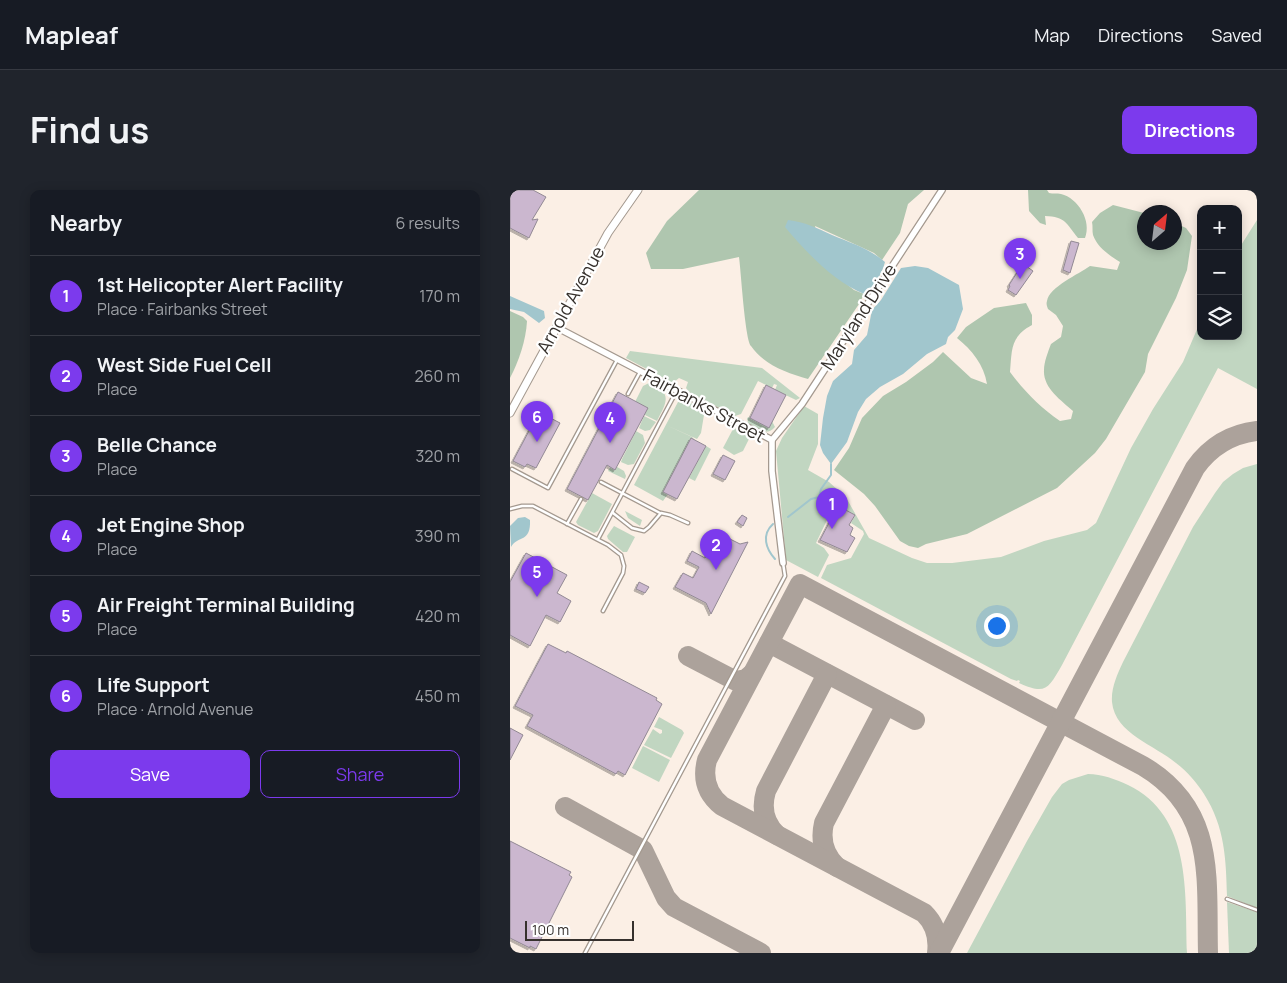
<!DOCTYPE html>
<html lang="en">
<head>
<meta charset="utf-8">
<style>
  body { margin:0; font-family:Manrope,sans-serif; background:#20242c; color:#f1f3f6 }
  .controls { position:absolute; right:15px; top:15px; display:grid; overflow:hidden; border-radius:10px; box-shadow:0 2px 12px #0003 }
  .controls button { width:45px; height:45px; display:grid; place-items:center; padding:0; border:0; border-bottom:1px solid #363941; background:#171b24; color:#f1f3f6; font:25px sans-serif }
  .compass { position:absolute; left:627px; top:15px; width:45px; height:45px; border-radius:50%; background:#171b24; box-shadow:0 2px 12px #0003; rotate:28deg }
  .scale { position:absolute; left:15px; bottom:12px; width:109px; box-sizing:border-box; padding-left:5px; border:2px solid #36312d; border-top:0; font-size:14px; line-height:18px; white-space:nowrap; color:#36312d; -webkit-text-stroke:4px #fff; paint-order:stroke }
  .you { position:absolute; left:486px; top:435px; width:18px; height:18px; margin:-12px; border:4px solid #fff; border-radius:50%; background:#1a73e8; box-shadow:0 0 0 8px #1a73e833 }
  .badge { display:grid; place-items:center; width:32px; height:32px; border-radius:50%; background:#7c3aed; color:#fff; font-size:16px; font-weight:700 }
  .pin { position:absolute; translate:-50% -41px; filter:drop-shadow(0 1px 2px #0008) }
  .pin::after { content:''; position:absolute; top:26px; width:18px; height:15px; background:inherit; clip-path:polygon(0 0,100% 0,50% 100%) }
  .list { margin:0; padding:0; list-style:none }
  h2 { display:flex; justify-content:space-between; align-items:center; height:65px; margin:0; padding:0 20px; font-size:21px }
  h2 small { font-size:16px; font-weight:400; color:#9ea1a6 }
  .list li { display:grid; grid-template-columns:32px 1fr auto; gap:15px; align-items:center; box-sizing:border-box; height:80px; padding:0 20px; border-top:1px solid #363941 }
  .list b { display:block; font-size:19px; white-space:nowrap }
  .list p { margin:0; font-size:16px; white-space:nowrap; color:#9ea1a6 }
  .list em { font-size:16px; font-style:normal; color:#9ea1a6 }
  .actions { display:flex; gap:10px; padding:15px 20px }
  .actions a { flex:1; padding:11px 0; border:1px solid #7c3aed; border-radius:10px; text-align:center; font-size:18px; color:#7c3aed }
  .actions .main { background:#7c3aed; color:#fff }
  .icon { flex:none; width:28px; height:28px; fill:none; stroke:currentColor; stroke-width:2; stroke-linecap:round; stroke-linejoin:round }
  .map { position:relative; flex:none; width:747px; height:763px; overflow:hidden; border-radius:10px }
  header { display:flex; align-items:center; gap:30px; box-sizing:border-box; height:70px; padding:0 25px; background:#171b24; border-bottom:1px solid #363941 }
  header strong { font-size:24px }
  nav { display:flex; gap:28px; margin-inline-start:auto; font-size:18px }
  .intro { display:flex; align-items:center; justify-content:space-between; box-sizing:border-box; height:120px; padding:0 30px }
  h1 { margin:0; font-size:35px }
  .button { padding:12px 22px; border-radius:10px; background:#7c3aed; color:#fff; font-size:18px; font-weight:700 }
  main { display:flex; gap:30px; padding:0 30px }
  aside { flex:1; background:#171b24; border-radius:10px; box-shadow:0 2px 12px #0003 }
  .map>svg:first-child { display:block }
  .green { fill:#c1d6c1 }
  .forest { fill:#afc6af }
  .water { fill:#a1c6cd }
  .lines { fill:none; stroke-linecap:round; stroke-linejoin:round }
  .stream { stroke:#a1c6cd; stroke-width:2 }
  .taxiway { stroke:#aca29b; stroke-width:20 }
  .building { fill:#cbb7cf; stroke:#928994; filter:url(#shadow) }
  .service-casing { stroke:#a4998f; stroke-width:5 }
  .minor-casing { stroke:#a4998f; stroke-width:8 }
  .tertiary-casing { stroke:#a4998f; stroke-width:9 }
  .service { stroke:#fff; stroke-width:2.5 }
  .minor { stroke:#fff; stroke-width:5.5 }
  .tertiary { stroke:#fff; stroke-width:7 }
  .labels { text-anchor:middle; stroke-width:4.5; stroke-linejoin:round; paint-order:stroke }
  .street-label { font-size:18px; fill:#36312d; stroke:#fff }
</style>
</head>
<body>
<header>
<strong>Mapleaf</strong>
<nav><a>Map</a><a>Directions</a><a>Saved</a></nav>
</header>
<div class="intro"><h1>Find us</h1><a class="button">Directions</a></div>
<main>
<aside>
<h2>Nearby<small>6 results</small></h2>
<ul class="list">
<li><span class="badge">1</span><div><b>1st Helicopter Alert Facility</b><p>Place · Fairbanks Street</p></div><em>170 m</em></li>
<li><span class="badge">2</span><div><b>West Side Fuel Cell</b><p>Place</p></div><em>260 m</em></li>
<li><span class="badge">3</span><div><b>Belle Chance</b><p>Place</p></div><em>320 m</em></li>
<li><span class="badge">4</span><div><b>Jet Engine Shop</b><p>Place</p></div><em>390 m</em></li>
<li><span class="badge">5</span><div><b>Air Freight Terminal Building</b><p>Place</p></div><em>420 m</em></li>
<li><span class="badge">6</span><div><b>Life Support</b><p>Place · Arnold Avenue</p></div><em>450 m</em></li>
</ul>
<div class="actions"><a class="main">Save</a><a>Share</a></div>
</aside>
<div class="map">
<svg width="747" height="763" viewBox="0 0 747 763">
  <defs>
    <filter id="shadow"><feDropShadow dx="-2" dy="2" stdDeviation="0" flood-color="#0004"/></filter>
  </defs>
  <rect width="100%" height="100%" fill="#fbefe5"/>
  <g class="green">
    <path d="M747 30V199L708 178 552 475C538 499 536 505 509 493L510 491 508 490 507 491 501 489 311 388 317 375 341 368 354 344 353 341 341 333 345 325 328 316 320 331 317 330 306 353 314 358 319 365 308 387 276 370 266 261 272 248 294 216 308 224V254L298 280 319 292 329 301 338 311 359 348 402 368 417 373H442L491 367 534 351 577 340 586 333 621 258 643 219 673 172 691 130V146H728V60Z"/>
    <polygon points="120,161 252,178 290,208 286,210 265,200 267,195 264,194 262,198 248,191 231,224 225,226 179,202 176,198 178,192 169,188 164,192 161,192 116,168"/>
    <path d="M139 193C164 203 156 213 147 231L135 225 125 212 133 196Z"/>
    <path d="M170 210C179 211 191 217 194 225L191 243 187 249 156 235 182 247 185 250 181 248 155 304H158L153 311 124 295 168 212Z"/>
    <polygon points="134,226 146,232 140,240 135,241 129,238"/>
    <path d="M239 227 259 238 262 231 265 237C256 247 248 239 238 233L237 228Z"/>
    <polygon points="230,238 241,245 233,261 224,265 213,258 223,239"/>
    <polygon points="126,241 133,245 135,253 124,274 118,275 111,272 112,269"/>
    <polygon points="196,256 201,259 185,291 179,288"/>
    <polygon points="102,274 114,281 116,286 115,289 98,281"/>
    <path d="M747 274V718L717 706C716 669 715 637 694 604 687 593 677 581 666 573 645 555 605 544 602 512 601 498 607 485 613 472L683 337 705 303 713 292 723 284 733 278Z"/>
    <polygon points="82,303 102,314 88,341 84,343 68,335 66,332"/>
    <polygon points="115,321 132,330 130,336 118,328"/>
    <polygon points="104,336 125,347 117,362 113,362 98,349 97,346"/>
    <polygon points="149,527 172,540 174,543 161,568 134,555 143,539 150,544 152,543 152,540 144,537"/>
    <polygon points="133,556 160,570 149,592 122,578"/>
    <path d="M578 584C592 584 605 589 618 595 682 626 675 702 677 763H457L517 651 542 607 552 594 559 590Z"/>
    <polygon points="717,712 747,722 747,763 719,763"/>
  </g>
  <g class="forest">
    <path d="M189 0H414L398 14 390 43 372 70 364 63 305 36 314 76 344 100 354 104 349 114 298 189C277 183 254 175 241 156 235 149 231 81 229 67L173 79H141L136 63 157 31Z"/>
    <path d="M518 0H537L539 3C543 4 547 3 551 4 568 8 582 31 575 48H568C556 33 556 27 535 26L536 35 530 33 519 21Z"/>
    <path d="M603 15 634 23V52H664L665 33 676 38 682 46 677 80 666 108 638 164 635 182 596 249 585 263 547 298 457 344 416 354 408 358 399 356 390 351 365 316 354 304 324 280 339 258 352 228 373 206 396 192 423 172 433 162 461 188 477 194C474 175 462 160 447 148L456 137 484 118 516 113 522 125V135C500 147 502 160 500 182 515 202 530 217 550 231L561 229 563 221C551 210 533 198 534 180 534 172 538 162 541 154L551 147 553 136 546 125 538 119C537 116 536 114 537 111 539 97 569 84 580 76L607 80 610 72C600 66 587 57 583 45 582 41 583 36 582 32L590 23Z"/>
    <path d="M0 121 13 127 17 131C16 150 9 171 0 188Z"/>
  </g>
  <g class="water">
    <path d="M278 30C295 32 307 38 322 45 341 53 360 59 375 72 372 84 364 97 354 104 323 91 296 62 275 37Z"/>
    <polygon points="405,76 418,78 449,95 453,119 445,140 438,147 436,154 417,164 393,184 370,197 356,209 348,222 337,252 321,274 313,263 310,255 313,228 317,206 323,191 342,174 344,160 357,145 362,120 371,110 391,78"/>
    <polygon points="0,106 34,121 35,128 29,133 14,122 0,119"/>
    <path d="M15 327 20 330C21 353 8 345 1 357L0 336 8 328Z"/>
  </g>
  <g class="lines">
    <g class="stream">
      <polyline points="278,327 301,309 309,307 311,299 321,285 321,274"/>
      <path d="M263 334C251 345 256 359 265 369"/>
    </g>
    <g class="taxiway">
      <polyline points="259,453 405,530"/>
      <polyline points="178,466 226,491 236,489 242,484"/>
      <polyline points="55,617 133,660 156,708 164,717 251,763"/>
      <path d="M267 645C254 633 251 618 256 601L317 484"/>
      <path d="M327 677C314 665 310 650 314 633L376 515"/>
      <path d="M427 763C429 748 425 734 414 723L212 616C197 604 192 589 197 570L290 394 633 576C707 620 696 688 698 763"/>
      <path d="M429 763 685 278C700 257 721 244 747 241"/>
    </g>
  </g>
  <g class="building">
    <polygon points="0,0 23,0 36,7 22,30 28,29 19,48 0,38"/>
    <polygon points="561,51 569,53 560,83 553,80"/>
    <polygon points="516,76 523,81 506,105 498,100 500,96 499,95 510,78 513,81"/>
    <polygon points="256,195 276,205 259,238 240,228"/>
    <polygon points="108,202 138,218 105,280 97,275 78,310 57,299"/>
    <polygon points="29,222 50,233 26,278 17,274 15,277 3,271"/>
    <polygon points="181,248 196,256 167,309 153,302"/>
    <polygon points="213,265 225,271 215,290 203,284"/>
    <polygon points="328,316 345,325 339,335 343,338 340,345 345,348 337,362 310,350"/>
    <polygon points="232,325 237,328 233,336 227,332"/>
    <polygon points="208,343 230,354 238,352 201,424 196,413 165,397 173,383 183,388 189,377 177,371 182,361 195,368"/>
    <polygon points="16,363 57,385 47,403 61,411 50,432 36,425 20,456 0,445 0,392"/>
    <polygon points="129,392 139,397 135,403 126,399"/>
    <polygon points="38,454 56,463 57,461 147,508 146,510 152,514 115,585 108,581 106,584 17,536 23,525 5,516"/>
    <polygon points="0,538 13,545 0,570"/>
    <polygon points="0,651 61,682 59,685 62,687 26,759 20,756 20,758 0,748"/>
  </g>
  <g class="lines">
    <defs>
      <g id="service">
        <polyline points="118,204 130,182"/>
        <polyline points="2,279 38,298 107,170"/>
        <polyline points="91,292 150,323"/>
        <polyline points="0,319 12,316 23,316 98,355 111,365 114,376 113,383 93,421"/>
        <polyline points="103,323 122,338 134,341 139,337 151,323 160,325 178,333"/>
        <polyline points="57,334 71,309"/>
        <polyline points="88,349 166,202"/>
        <polyline points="717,709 747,720"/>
        <polyline points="75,763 275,386 273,373"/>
      </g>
      <g id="minor">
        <polyline points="46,137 262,250 262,281 273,373"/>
        <polyline points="262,250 292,214 432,0"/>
      </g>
      <polyline id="tertiary" points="0,223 98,43 128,0"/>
    </defs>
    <use href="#service" class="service-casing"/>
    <use href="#minor" class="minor-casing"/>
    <use href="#tertiary" class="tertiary-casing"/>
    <use href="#service" class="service"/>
    <use href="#minor" class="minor"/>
    <use href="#tertiary" class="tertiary"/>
  </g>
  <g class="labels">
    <g class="street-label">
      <text transform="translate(61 110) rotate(-61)" y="6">Arnold Avenue</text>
      <text transform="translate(349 127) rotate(-57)" y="6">Maryland Drive</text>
      <text transform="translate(194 216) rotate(28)" y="6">Fairbanks Street</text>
    </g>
  </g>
</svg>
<div class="controls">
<button>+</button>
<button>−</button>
<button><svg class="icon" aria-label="layers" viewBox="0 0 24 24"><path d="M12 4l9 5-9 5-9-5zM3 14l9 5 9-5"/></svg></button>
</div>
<svg class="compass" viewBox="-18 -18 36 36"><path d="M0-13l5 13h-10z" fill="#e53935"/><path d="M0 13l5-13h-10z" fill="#9ea1a6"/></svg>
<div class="scale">100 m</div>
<div class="you"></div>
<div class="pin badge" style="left:322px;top:339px">1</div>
<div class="pin badge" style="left:206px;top:380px">2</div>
<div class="pin badge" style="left:510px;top:89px">3</div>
<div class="pin badge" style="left:100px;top:253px">4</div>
<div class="pin badge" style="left:27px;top:407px">5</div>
<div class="pin badge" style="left:27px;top:252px">6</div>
</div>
</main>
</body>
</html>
